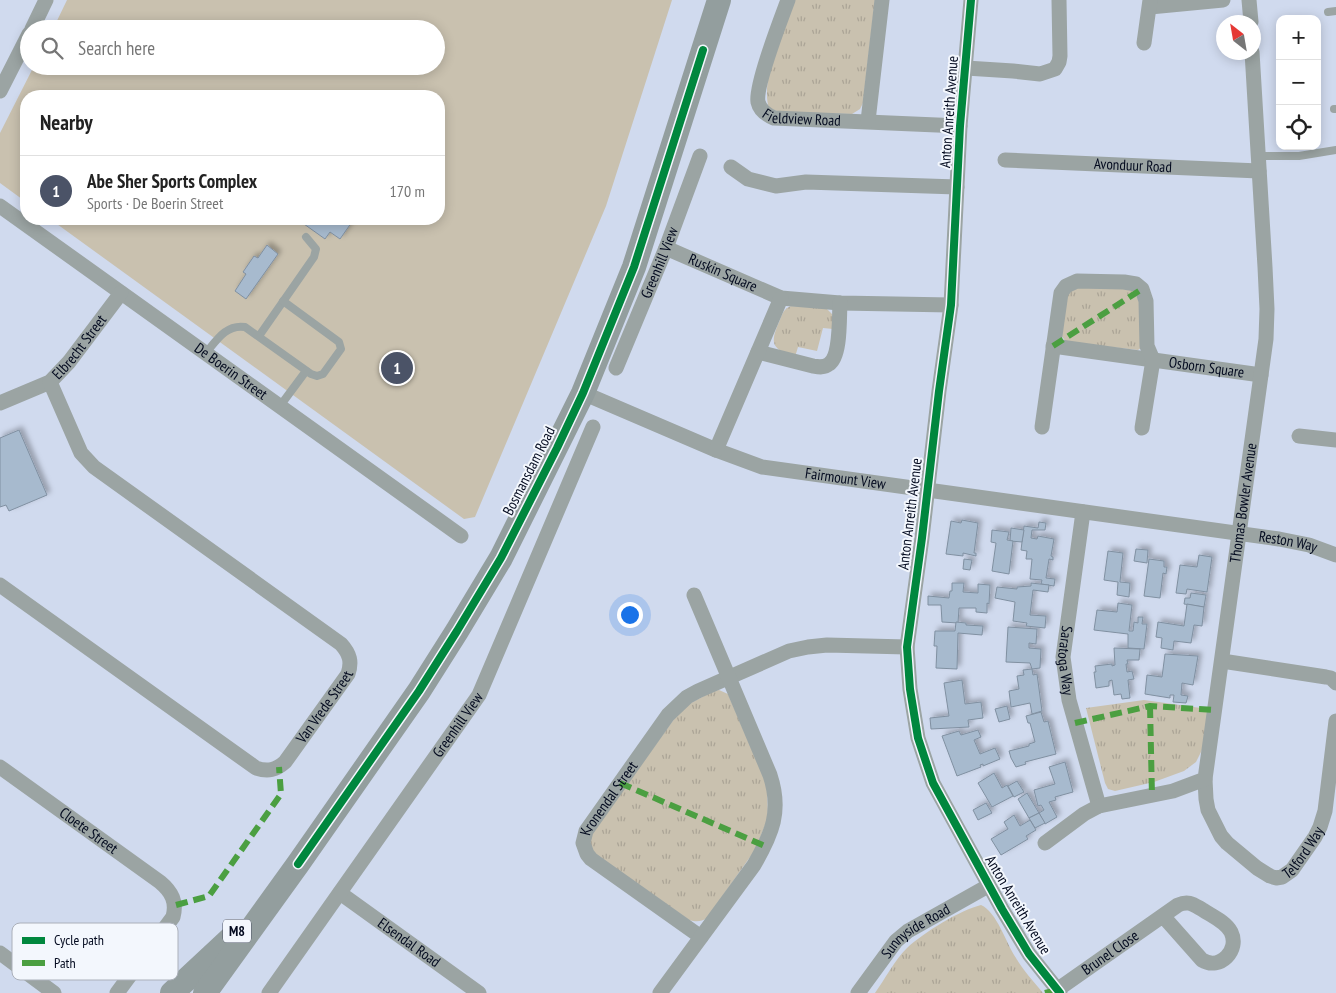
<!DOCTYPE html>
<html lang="en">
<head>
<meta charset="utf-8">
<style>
  body { margin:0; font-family:"PT Sans Narrow",sans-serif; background:#f6f6f6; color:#222 }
  .controls { position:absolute; right:15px; top:15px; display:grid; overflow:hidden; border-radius:10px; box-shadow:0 2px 12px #0003 }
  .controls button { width:45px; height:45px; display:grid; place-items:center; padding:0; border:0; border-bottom:1px solid #e0e0e0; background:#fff; color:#222; font:25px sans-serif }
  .compass { position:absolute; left:1216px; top:15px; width:45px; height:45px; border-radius:50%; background:#fff; box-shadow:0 2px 12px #0003; rotate:329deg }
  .you { position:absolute; left:629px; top:614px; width:18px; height:18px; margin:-12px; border:4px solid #fff; border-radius:50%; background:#1a73e8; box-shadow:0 0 0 8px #1a73e833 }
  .badge { display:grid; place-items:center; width:32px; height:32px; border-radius:50%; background:#4b5367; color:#fff; font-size:16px; font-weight:700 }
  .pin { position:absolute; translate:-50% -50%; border:2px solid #fff; box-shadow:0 1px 5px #0006 }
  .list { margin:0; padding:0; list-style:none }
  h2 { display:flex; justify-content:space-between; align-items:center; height:65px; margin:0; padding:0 20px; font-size:21px }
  h2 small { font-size:16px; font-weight:400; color:#767676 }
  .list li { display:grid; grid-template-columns:32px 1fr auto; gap:15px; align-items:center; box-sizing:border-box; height:70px; padding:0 20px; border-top:1px solid #e0e0e0 }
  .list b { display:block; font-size:19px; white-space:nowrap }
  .list p { margin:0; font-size:16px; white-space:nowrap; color:#767676 }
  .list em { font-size:16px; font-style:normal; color:#767676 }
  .icon { flex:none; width:28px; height:28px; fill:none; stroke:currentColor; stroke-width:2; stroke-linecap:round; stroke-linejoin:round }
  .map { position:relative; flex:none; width:1336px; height:993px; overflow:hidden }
  .search { position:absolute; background:#fff; box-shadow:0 2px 12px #0003; left:20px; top:20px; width:425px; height:55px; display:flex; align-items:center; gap:12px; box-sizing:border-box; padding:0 18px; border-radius:28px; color:#767676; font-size:19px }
  .panel { position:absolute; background:#fff; box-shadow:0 2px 12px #0003; left:20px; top:90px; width:425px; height:135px; border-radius:20px }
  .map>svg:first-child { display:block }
  .grass { fill:url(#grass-tufts) }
  .pitch { fill:#c9c1af }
  .building { fill:#a7bace; stroke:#8090a1; filter:url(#shadow) }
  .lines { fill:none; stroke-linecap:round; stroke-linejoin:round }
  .service { stroke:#9ba4a3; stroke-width:8 }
  .minor { stroke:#9ba4a3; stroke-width:15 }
  .primary { stroke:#939e9e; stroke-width:24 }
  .quiet { stroke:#4b9f41; stroke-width:6; stroke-dasharray:12 6; stroke-linecap:butt }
  .cycleway-casing { stroke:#f3f7fd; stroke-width:11 }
  .cycleway { stroke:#00873e; stroke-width:8 }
  .labels { text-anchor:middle; stroke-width:4; stroke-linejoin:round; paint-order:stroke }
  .shield { fill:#f3f7fd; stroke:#4b5162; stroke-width:1 }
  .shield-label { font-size:14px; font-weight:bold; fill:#030a1f }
  .street-label { font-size:15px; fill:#030a1f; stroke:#f3f7fd }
  .key { fill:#f3f7fd; stroke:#abb0ba; stroke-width:1 }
  .key-label { font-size:14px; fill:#030a1f }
</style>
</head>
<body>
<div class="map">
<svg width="1336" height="993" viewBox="0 0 1336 993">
  <defs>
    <pattern id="grass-tufts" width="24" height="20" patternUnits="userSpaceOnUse" patternTransform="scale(1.25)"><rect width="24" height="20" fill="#c9c1af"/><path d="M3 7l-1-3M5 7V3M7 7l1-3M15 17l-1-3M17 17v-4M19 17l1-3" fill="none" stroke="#aba496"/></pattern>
    <filter id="shadow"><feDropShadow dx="3.5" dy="-3.5" stdDeviation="2.5" flood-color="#0004"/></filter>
  </defs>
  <rect width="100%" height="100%" fill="#d0daee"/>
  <g class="grass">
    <path d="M792 0H875L863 103 860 109 852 114 779 112 769 108C760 82 783 27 792 0Z"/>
    <polygon points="1073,287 1131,288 1139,295 1141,348 1138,350 1066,342 1061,335 1066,297"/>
    <path d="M791 306 826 308 832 314 833 329 823 328 817 351 798 347 795 357C773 349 769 345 779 322 782 315 783 309 791 306Z"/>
    <path d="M719 690 728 694 767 785 768 818 755 850 707 918C701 922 696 922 689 920L594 853 590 847 591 834 682 708 713 691Z"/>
    <polygon points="1144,700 1208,709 1204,746 1196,762 1184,771 1154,782 1115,791 1108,789 1105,783 1086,708"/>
    <path d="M981 905C997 912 1006 943 1016 958 1023 970 1034 982 1043 993H875C885 979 894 961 907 948 923 933 960 910 981 905Z"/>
  </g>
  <polygon class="pitch" points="67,0 672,0 606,206 475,517 464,519 50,219 439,219 439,96 26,96 26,202 0,183 0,133 34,66 436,66 436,29 53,29"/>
  <g class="building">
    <polygon points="297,219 354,219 340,239 330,232 325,239"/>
    <polygon points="267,245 278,254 246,299 235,291 246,274 243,272 254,256 258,258"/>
    <polygon points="19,430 47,495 9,511 6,505 0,507 0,438"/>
    <polygon points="962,520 978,523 974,553 976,553 976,556 963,553 963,556 946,554 951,521 961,523"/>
    <polygon points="1039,522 1046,523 1045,530 1032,530 1031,538 1037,539 1038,536 1054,539 1051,556 1053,557 1053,560 1049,559 1046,578 1055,579 1054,586 1041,584 1042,580 1030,579 1032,559 1026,559 1027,551 1021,550 1024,526 1038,528"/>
    <polygon points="1011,528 1024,530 1022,542 1010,541"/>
    <polygon points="992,530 1009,532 1007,540 1013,541 1009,574 992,571 996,543 991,542"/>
    <polygon points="1136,549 1148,550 1147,563 1134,561"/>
    <polygon points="1108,551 1123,553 1120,582 1130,583 1129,597 1117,595 1118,582 1104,580"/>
    <polygon points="1199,555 1212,557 1207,592 1187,589 1186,594 1176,593 1180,565 1197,567"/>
    <polygon points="964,559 972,560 970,570 963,569"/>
    <polygon points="1149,559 1164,561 1164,567 1167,567 1166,574 1163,573 1160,598 1144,596"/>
    <polygon points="952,583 964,583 963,592 978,593 978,584 990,585 989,604 987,603 987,613 976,612 976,608 959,608 958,623 942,622 941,605 928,605 928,596 949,598 950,591 952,591"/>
    <polygon points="1031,583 1049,585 1048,592 1033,590 1030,615 1046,616 1045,628 1026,626 1027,623 1013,621 1015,602 995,598 997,587 1017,589 1017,587 1031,586"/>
    <polygon points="1191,593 1206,595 1204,607 1184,604 1185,598 1190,598"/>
    <polygon points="1118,603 1132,605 1129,631 1133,631 1134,622 1138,623 1138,617 1143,617 1142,624 1147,624 1144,649 1128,648 1128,634 1094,630 1097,610 1117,612"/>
    <polygon points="1187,604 1204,607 1202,626 1194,625 1191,643 1174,641 1173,650 1161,648 1162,638 1156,637 1158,622 1184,626"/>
    <polygon points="956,622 966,623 966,625 983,626 982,635 958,633 957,669 936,668 937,646 934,646 935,631 955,631"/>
    <polygon points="1008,627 1037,629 1036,644 1029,643 1029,648 1041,649 1040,668 1032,669 1030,663 1006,662"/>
    <polygon points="1114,648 1140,649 1139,660 1127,660 1128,664 1126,664 1127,672 1132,671 1134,679 1128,680 1130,698 1122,699 1121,694 1114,695 1112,680 1109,681 1109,686 1096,688 1094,672 1096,672 1095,666 1112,664 1112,666 1115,665"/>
    <polygon points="1165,654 1198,656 1193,685 1182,683 1181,695 1188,696 1186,703 1173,702 1174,695 1170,695 1170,698 1145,694 1147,675 1162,677"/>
    <polygon points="1032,669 1033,675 1037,674 1042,711 1032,714 1030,703 1011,707 1009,691 1019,689 1017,676 1024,675 1023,670"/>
    <polygon points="962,680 965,704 981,702 983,718 968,720 969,727 931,729 930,718 949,716 944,683"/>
    <polygon points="1007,706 1010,719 999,722 995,709"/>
    <polygon points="1041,712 1044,722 1048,721 1056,754 1025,762 1026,764 1016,767 1011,758 1009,751 1029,746 1029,744 1035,742 1030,723 1028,723 1026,716"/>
    <polygon points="978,730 981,737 974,740 980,754 995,748 1000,759 983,766 983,764 980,765 981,767 957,776 942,736 959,731 961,735"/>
    <polygon points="1065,762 1073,792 1055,797 1056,800 1049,802 1057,817 1045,824 1039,813 1044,810 1041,805 1038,806 1034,790 1055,784 1049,767"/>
    <polygon points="994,773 1002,788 1007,785 1013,796 992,807 978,783"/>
    <polygon points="1017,781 1024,792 1014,797 1008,786"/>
    <polygon points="1027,793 1039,813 1029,818 1018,799"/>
    <polygon points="986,803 992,813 978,820 973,810"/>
    <polygon points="1039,813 1045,823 1035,828 1029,818"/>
    <polygon points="1014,815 1020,826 1030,820 1036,830 1026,836 1028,839 1001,855 991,839 1008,829 1004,822"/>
  </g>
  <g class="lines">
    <g class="service">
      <polyline points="1328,12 1336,11"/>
      <polyline points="1334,109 1336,109"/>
      <polyline points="1259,156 1299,156 1336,150"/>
      <polyline points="259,336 314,257 316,249 306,237"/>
      <path d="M206 353C216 341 226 324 245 327L311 374 317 376 323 374 341 349 339 342 283 301"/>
      <polyline points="280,406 306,371"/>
    </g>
    <g class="minor">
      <path id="s1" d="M788 0C781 19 755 86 758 102 760 111 767 115 774 118L960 126"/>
      <polyline points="971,0 960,126 951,305 939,391 922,538 907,647 910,689 918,738 933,783 1002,909 1029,954 1060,993"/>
      <polyline points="1249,0 1251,22"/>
      <polyline points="1150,7 1223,0"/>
      <polyline points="32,29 46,0"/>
      <polyline points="1144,43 1150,0"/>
      <polyline points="966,68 1013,71 1040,74 1055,69 1059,62 1060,56 1059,0"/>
      <polyline points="0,91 29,34"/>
      <polyline points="868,121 882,0"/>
      <path id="s2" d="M1005 160 1259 171"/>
      <polyline points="731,167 748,179 776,186 806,182 957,187"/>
      <path id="s3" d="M0 206 461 536"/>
      <path id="s4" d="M666 248 781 298 840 303 951 305"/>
      <path id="s5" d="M1053 346 1261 375"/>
      <path d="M758 352 813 366C819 367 824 368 829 364 841 356 839 318 840 303"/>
      <path id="s6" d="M616 368 666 248 700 156"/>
      <path id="s7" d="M583 393 716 450 762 467 1279 539 1309 545 1336 555"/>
      <path id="s8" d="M0 403 50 382 69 362 121 293"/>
      <polyline points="1042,427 1061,293 1066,286 1077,281 1124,282 1136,284 1142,289 1146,301 1147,346 1153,360 1142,428"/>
      <polyline points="1299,436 1336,440"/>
      <polyline points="716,450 781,298"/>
      <path id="s9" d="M1083 512 1063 657 1069 700 1099 806"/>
      <path id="s10" d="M0 585 256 768C268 772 276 770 285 762L348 674C352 662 350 654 341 644L94 467 81 453 50 382"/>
      <polyline points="1222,661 1326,677 1331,678 1336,683"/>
      <path id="s11" d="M0 767 160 882C172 892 177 902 173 917L117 993"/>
      <path id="s12" d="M1205 779 1206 799 1208 810 1221 836 1227 843 1257 868 1270 876 1276 878 1282 877 1292 870 1315 837 1320 827 1325 811 1336 721"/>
      <path id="s13" d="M1045 843 1084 814 1099 806 1173 791 1205 779 1266 339 1267 309 1265 267 1252 52"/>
      <path id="s14" d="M340 893 479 993"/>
      <path id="s15" d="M701 937 591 859 587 854 583 843 586 831 668 715 687 697 698 691 789 651 808 647 827 645 907 647"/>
      <polyline points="0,953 54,993"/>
      <path id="s16" d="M1057 990 1178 905C1189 900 1194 905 1203 910 1212 916 1226 922 1231 932 1240 950 1220 971 1202 960L1163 916"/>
      <path id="s17" d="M269 993 479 695 593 427"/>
      <path d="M660 993 754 865C772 834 782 811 770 775L694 595"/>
      <path id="s18" d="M858 993 896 941 908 931 988 886"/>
    </g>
    <g class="primary">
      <polyline points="172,993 230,939"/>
      <polyline points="205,993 298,864 419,691 457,631 501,558 583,393 634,267 719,0"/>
    </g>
    <g class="quiet">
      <polyline points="1053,346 1142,289"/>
      <polyline points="1150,706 1152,796"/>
      <polyline points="1075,723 1150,706 1215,710"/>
      <polyline points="620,783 765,846"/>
      <polyline points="176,905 209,896 281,794 279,767"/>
      <polyline points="1045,993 1057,990"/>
    </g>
    <defs>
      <g id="cycleway">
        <polyline points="971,0 960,126 951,305 939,391 922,538 907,647 910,689 918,738 933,783 1002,909 1029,954 1060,993"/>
        <polyline points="298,864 419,691 457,631 501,558 557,448 583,393 634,267 703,50"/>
      </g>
    </defs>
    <use href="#cycleway" class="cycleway-casing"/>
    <use href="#cycleway" class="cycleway"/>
  </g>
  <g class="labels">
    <rect class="shield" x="223" y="919.5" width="28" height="23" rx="4"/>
    <g class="shield-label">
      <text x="237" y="936">M8</text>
    </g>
    <g class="street-label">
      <text transform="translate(949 112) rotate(-86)" y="5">Anton Anreith Avenue</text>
      <text dy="5" stroke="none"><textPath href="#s1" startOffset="158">Fieldview Road</textPath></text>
      <text dy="5" stroke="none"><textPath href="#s2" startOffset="128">Avonduur Road</textPath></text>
      <text dy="5" stroke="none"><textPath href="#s6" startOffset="114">Greenhill View</textPath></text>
      <text dy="5" stroke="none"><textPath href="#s4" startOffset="62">Ruskin Square</textPath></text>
      <text dy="5" stroke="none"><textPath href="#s8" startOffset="100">Elbrecht Street</textPath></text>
      <text dy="5" stroke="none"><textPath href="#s5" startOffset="155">Osborn Square</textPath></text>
      <text dy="5" stroke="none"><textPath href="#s3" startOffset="284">De Boerin Street</textPath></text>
      <text transform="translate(529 471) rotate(-63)" y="5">Bosmansdam Road</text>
      <text dy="5" stroke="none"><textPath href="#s7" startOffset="278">Fairmount View</textPath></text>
      <text dy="5" stroke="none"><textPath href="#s13" startOffset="454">Thomas Bowler Avenue</textPath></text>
      <text transform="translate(910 514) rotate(-83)" y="5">Anton Anreith Avenue</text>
      <text dy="5" stroke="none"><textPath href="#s7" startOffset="725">Reston Way</textPath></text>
      <text dy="5" stroke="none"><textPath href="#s9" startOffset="150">Saratoga Way</textPath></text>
      <text dy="5" stroke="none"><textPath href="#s10" startOffset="414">Van Vrede Street</textPath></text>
      <text dy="5" stroke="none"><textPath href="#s17" startOffset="328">Greenhill View</textPath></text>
      <text dy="5" stroke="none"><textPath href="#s15" startOffset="205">Kronendal Street</textPath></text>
      <text dy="5" stroke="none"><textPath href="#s11" startOffset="109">Cloete Street</textPath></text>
      <text dy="5" stroke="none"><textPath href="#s12" startOffset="169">Telford Way</textPath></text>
      <text transform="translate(1018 905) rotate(59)" y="5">Anton Anreith Avenue</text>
      <text dy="5" stroke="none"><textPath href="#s18" startOffset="86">Sunnyside Road</textPath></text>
      <text dy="5" stroke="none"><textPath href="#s14" startOffset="85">Elsendal Road</textPath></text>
      <text dy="5" stroke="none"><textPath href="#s16" startOffset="65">Brunel Close</textPath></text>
    </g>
  </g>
  <rect x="12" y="923" width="166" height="57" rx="8" class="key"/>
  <rect x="22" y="937" width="23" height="7" fill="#00873e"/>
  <rect x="22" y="960" width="23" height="6" fill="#4b9f41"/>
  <g class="key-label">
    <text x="54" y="945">Cycle path</text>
    <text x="54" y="968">Path</text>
  </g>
</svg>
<div class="controls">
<button>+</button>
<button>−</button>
<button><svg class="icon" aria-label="locate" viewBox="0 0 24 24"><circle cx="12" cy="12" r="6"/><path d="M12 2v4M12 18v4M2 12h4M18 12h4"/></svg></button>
</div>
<svg class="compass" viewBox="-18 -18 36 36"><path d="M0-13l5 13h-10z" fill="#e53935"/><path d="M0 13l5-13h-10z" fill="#767676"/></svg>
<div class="you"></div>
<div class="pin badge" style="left:397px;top:368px">1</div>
<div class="search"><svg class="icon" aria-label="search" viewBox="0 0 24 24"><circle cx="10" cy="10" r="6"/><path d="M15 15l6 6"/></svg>Search here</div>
<section class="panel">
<h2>Nearby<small></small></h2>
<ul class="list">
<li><span class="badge">1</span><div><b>Abe Sher Sports Complex</b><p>Sports · De Boerin Street</p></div><em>170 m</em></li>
</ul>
</section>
</div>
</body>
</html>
